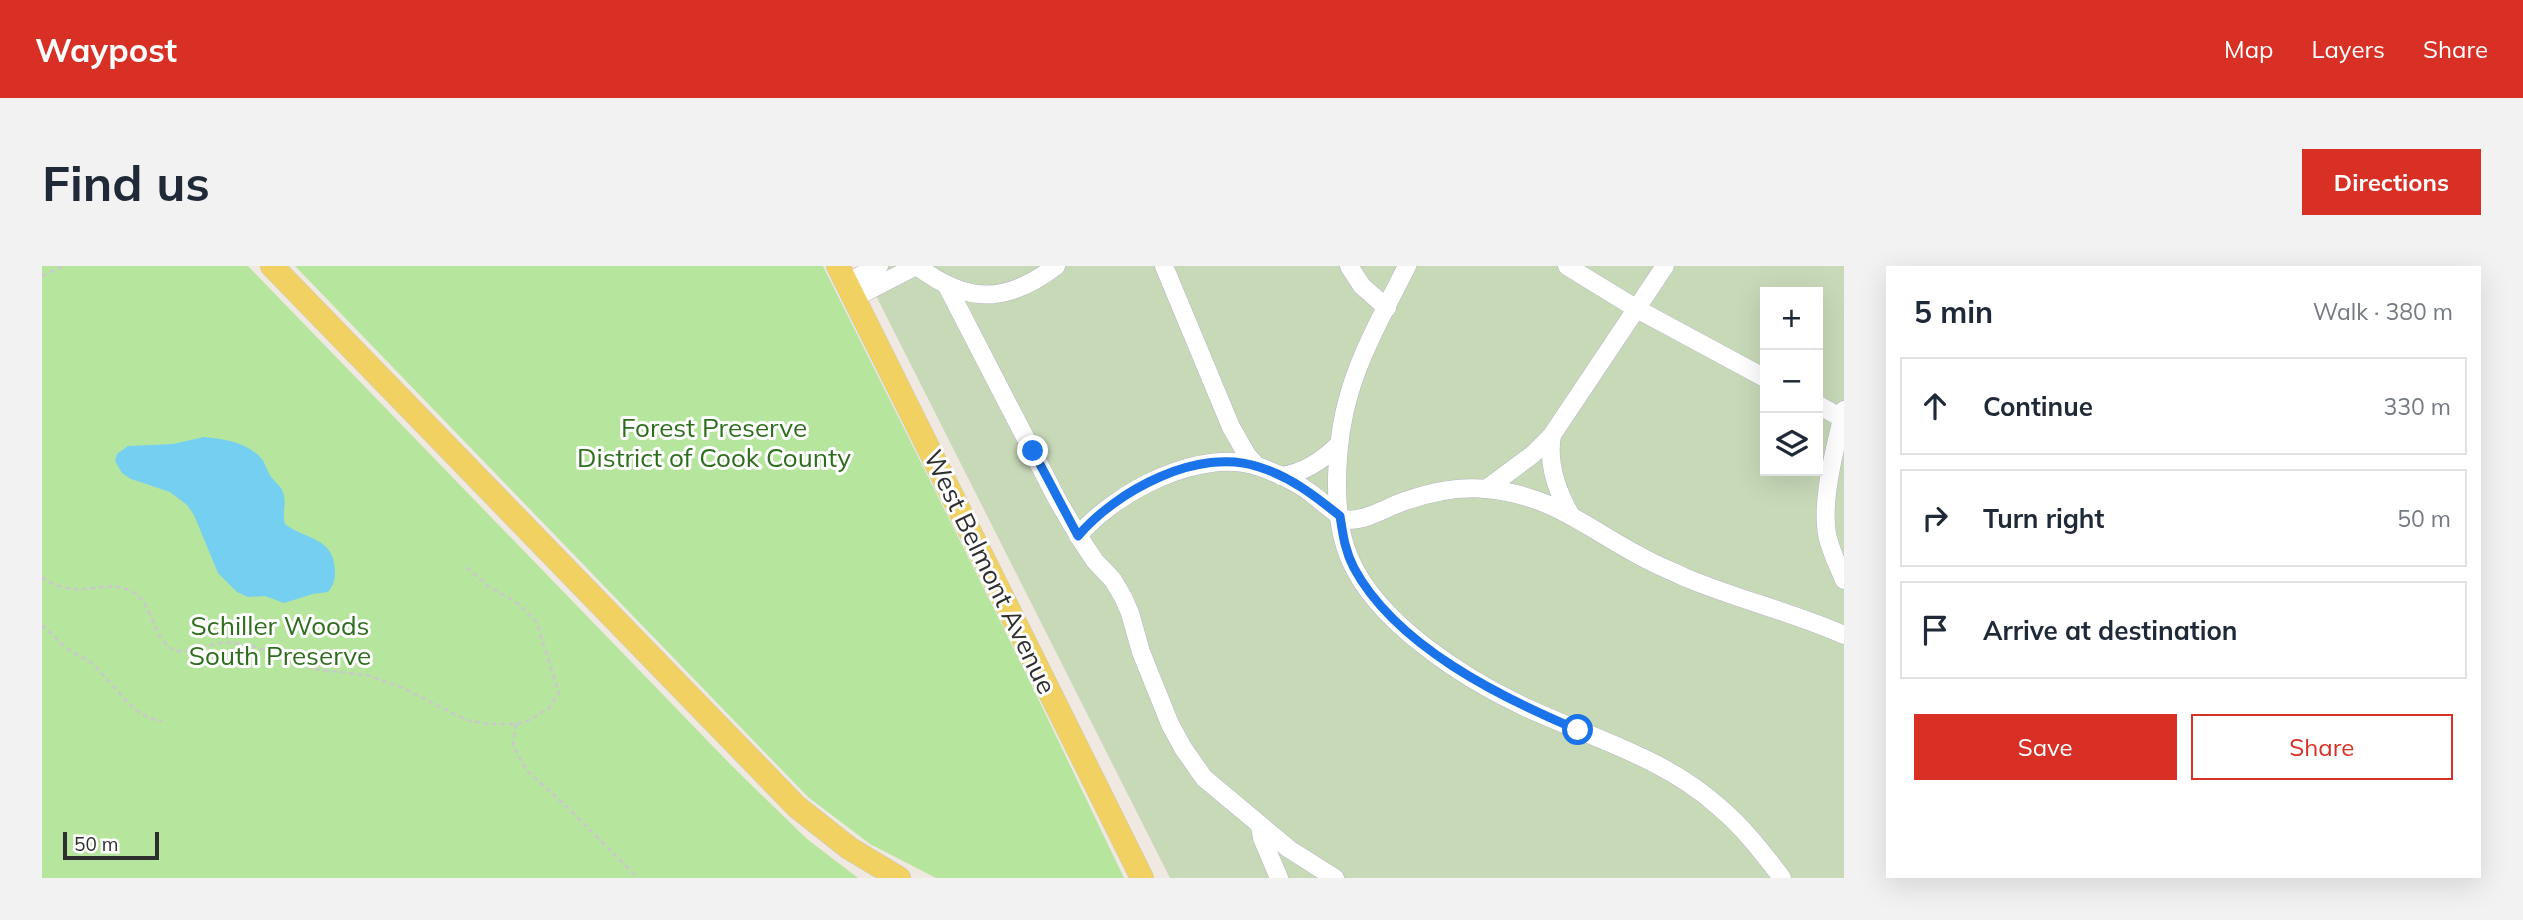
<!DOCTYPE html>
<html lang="en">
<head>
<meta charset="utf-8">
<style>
  body { margin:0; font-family:Mulish,sans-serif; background:#f2f2f3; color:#1f2937 }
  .controls { position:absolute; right:21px; top:21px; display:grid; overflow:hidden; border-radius:0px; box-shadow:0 7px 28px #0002 }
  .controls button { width:63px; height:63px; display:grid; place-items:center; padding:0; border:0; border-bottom:2px solid #e0e1e3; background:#fff; color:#1f2937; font:35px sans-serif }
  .scale { position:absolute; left:21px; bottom:18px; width:96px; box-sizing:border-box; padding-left:7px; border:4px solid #2e2e2e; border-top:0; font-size:19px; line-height:24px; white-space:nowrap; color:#2e2e2e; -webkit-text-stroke:5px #fff; paint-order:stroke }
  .stop { position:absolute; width:21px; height:21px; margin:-16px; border:5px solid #1a73e8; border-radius:50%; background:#fff }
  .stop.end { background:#1a73e8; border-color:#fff; box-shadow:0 2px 7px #0008 }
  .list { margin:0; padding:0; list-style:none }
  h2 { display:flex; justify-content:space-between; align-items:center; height:91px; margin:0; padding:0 28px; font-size:30px }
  h2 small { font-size:23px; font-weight:400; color:#747a83 }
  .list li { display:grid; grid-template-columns:46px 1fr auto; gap:21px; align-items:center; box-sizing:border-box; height:98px; margin:0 14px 14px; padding:0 14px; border:2px solid #e0e1e3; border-radius:0px }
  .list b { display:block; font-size:26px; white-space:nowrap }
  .list em { font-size:23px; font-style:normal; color:#747a83 }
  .actions { display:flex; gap:14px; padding:21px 28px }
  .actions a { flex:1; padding:16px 0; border:2px solid #d93025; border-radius:0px; text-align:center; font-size:24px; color:#d93025 }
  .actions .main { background:#d93025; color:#fff }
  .icon { flex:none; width:38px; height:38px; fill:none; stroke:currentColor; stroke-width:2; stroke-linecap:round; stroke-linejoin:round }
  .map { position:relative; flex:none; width:1802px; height:612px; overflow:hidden; border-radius:0px }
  header { display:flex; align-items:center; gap:42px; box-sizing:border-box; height:98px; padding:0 35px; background:#d93025; color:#fff }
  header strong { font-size:33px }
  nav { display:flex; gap:38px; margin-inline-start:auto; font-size:24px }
  .intro { display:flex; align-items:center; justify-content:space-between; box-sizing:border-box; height:168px; padding:0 42px }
  h1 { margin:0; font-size:49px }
  .button { padding:18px 32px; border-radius:0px; background:#d93025; color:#fff; font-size:24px; font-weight:700 }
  main { display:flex; gap:42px; padding:0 42px }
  aside { flex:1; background:#fff; border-radius:0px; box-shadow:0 7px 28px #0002 }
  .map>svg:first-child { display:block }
  .green { fill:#b6e59e }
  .cemetery { fill:#c8d9b8; fill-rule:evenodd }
  .water { fill:#75cff0 }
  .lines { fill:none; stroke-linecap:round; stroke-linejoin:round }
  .minor-casing { stroke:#b4b7c1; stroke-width:19 }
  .major-casing { stroke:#c9c9c9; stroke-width:24 }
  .path { stroke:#c9c9c9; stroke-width:2.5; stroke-dasharray:5 3.5; stroke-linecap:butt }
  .minor { stroke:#fff; stroke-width:18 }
  .major { stroke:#f2d163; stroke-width:23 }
  .route { stroke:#1a73e8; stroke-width:9 }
  .labels { text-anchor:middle; stroke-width:6; stroke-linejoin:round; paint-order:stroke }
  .park-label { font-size:26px; fill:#2c6e1b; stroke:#fff }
  .street-label { font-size:26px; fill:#2e2e2e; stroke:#fff }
</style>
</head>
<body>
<header>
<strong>Waypost</strong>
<nav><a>Map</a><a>Layers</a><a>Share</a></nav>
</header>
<div class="intro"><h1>Find us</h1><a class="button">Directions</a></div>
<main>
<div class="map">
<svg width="1802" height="612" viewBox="0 0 1802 612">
  <rect width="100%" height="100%" fill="#efe9e1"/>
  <g class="green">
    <polygon points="0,0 206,0 689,499 765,573 816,612 0,612"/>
    <polygon points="253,0 781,0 981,401 1082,612 894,612 828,578 766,531"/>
  </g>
  <path class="cemetery" d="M819 0H1802V612H1128ZM1723 26H1776V205H1723Z"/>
  <path class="water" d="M162 171C181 173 205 176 219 192 224 198 225 206 230 212 235 218 241 222 242 230 244 240 240 248 243 258 263 274 292 270 293 305 293 313 292 319 286 326L271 328 242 337 223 330 206 331 195 326 176 307 152 249 145 239 128 226 89 213 80 207 73 195 75 188 86 180 131 178Z"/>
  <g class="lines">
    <defs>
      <g id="minor">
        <path d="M875 0C925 38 964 38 1014 0"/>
        <polyline points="1122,0 1189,161 1205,189 1215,200"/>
        <polyline points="1307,0 1320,20 1345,42"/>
        <path d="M1365 0C1345 40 1321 82 1308 125 1294 171 1288 245 1307 291 1334 357 1423 413 1485 442 1550 472 1623 492 1677 541 1701 561 1721 587 1740 612"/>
        <polyline points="1525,0 1595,43 1723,112"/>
        <polyline points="804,17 837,0"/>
        <polyline points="905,20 1016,235 1039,274 1053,295 1071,314 1081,331 1088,347 1099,386 1128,458 1141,482 1162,512 1247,583 1293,612"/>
        <polyline points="812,32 874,0"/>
        <polyline points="1776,139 1800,152"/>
        <path d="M1802 144C1794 179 1779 232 1785 268 1788 284 1796 299 1802 314"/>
        <path d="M1510 169C1505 197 1514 223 1528 248"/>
        <path d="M1239 210C1262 207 1281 194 1297 178"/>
        <polyline points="1444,223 1490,189 1510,169 1623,0"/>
        <path d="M1036 270C1073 226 1160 180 1218 201 1237 208 1255 216 1270 228 1282 237 1292 247 1305 254 1323 254 1339 245 1355 238 1384 227 1413 220 1444 223 1510 229 1543 261 1598 290 1612 298 1627 304 1642 311 1694 333 1750 346 1802 369"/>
        <polyline points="1218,559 1220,572 1237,612"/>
      </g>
      <g id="major">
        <polyline points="230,0 755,541 807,582 857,612"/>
        <polyline points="796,0 1100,612"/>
      </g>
    </defs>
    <use href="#minor" class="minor-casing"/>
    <use href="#major" class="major-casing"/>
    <g class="path">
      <polyline points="0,10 21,0"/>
      <path d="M0 311C35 337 62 311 89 325 113 337 108 372 133 385H145L182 376 208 379 271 403 325 409 361 422 424 454 446 458H474L485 455 507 442 517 427 494 355 475 337 446 320 422 299"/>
      <polyline points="0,359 24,382 50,397 91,442 107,452 120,455"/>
      <polyline points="474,458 471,479 484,504 523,539 596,612"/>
    </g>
    <use href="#minor" class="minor"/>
    <use href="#major" class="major"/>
  </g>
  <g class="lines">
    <path class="route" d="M991 185 1036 270C1074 225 1157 180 1217 201 1249 211 1273 230 1298 250 1301 269 1303 285 1312 302 1354 380 1458 431 1536 464"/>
  </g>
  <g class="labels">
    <g class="park-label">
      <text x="672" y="171">Forest Preserve<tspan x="672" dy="30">District of Cook County</tspan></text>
      <text x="238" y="369">Schiller Woods<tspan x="238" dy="30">South Preserve</tspan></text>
    </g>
    <g class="street-label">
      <text transform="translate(948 306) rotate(64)" y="9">West Belmont Avenue</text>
    </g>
  </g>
</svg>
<div class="controls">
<button>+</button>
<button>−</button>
<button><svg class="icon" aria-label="layers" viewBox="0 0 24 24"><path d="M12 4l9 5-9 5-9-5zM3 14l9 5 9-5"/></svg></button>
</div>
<div class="scale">50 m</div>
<div class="stop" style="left:1536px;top:464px"></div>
<div class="stop end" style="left:991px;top:185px"></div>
</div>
<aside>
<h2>5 min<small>Walk · 380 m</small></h2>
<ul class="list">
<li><svg class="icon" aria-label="ahead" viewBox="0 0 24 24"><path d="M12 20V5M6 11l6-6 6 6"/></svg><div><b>Continue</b></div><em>330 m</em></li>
<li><svg class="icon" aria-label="right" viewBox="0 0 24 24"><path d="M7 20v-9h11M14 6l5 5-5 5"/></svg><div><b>Turn right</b></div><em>50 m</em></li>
<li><svg class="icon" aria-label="arrive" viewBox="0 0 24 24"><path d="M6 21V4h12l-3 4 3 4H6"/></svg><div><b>Arrive at destination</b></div></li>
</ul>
<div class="actions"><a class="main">Save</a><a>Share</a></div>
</aside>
</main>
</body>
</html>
